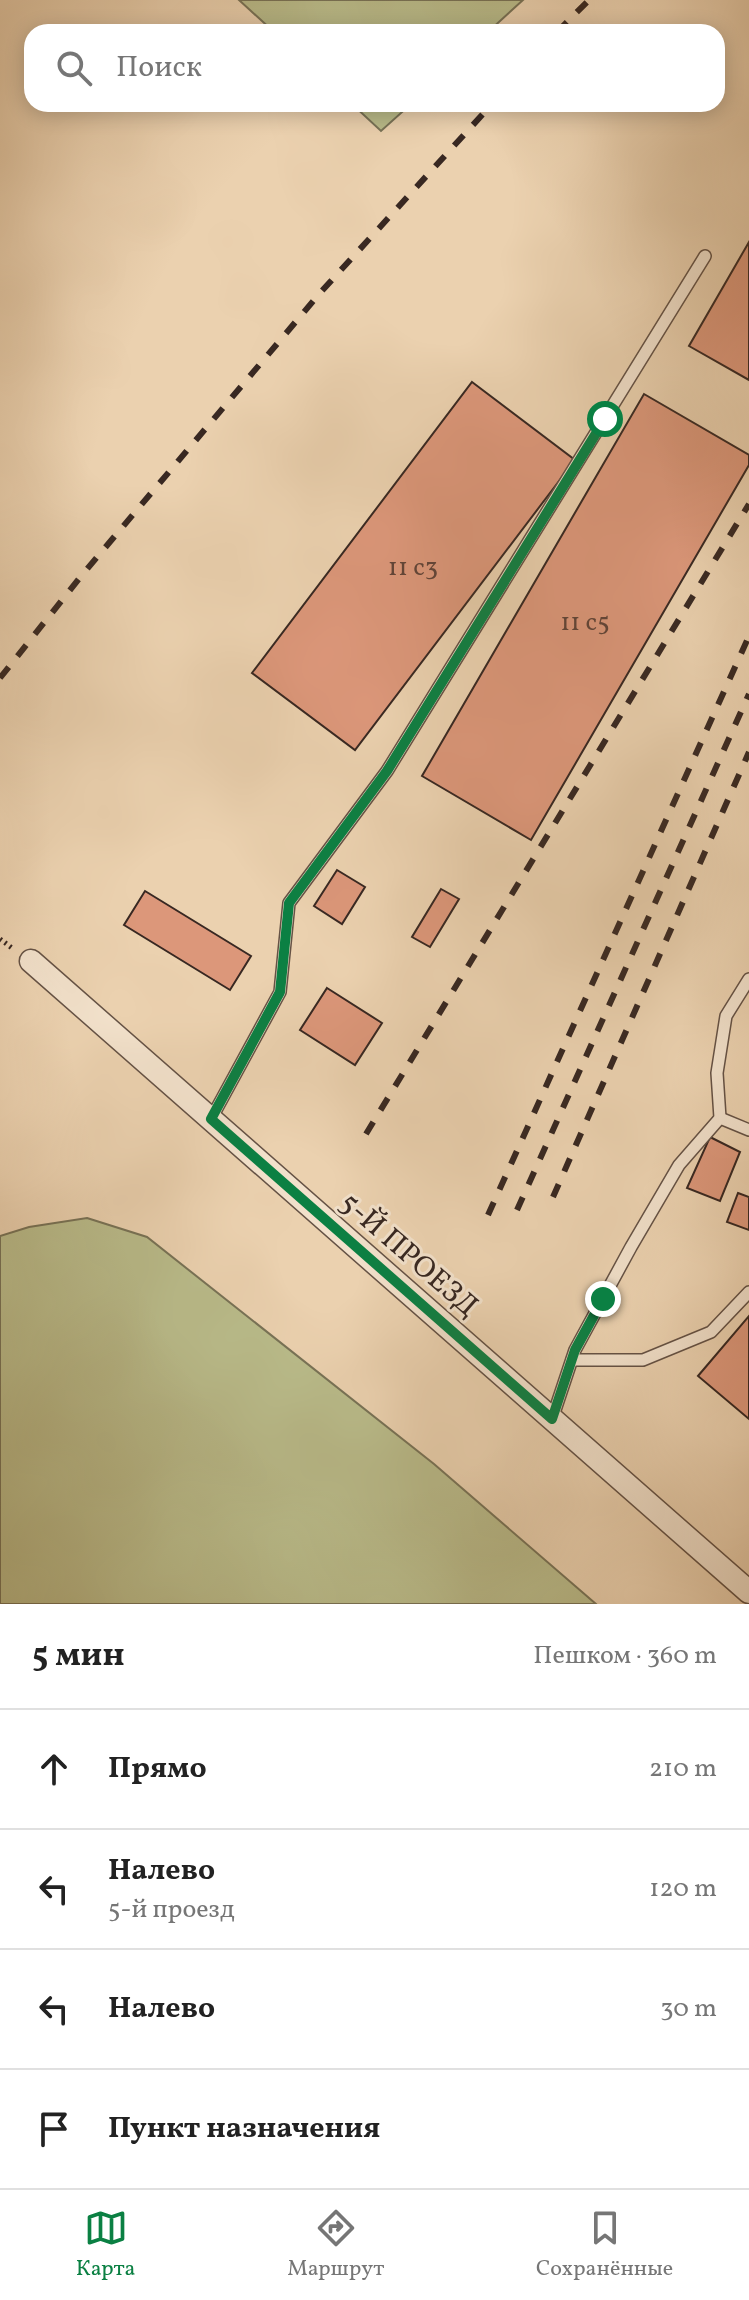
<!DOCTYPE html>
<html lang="ru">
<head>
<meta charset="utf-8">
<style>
  body { margin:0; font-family:Vollkorn,serif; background:#f2f2f2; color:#222 }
  .stop { position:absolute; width:24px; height:24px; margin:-18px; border:6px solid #0b8043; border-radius:50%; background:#fff }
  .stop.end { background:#0b8043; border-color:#fff; box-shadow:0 2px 8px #0008 }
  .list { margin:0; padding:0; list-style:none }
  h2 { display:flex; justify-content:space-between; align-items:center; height:104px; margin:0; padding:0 32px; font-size:34px }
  h2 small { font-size:26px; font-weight:400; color:#767676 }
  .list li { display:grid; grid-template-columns:52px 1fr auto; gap:24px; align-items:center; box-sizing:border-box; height:120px; padding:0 32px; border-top:2px solid #e0e0e0 }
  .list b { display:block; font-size:30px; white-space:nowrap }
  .list p { margin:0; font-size:26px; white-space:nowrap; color:#767676 }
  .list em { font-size:26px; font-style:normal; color:#767676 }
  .icon { flex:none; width:44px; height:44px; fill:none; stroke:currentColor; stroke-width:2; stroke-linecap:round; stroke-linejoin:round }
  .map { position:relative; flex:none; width:749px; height:1604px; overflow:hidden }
  .search { position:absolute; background:#fff; box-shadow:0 4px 20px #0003; left:24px; right:24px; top:24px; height:88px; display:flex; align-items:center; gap:20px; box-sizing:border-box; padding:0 28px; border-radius:24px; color:#767676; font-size:30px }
  .sheet { height:584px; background:#fff }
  nav { display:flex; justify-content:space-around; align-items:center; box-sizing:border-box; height:112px; border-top:2px solid #e0e0e0; background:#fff; font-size:22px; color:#767676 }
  nav a { display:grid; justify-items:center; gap:4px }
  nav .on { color:#0b8043 }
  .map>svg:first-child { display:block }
  .green { fill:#b9bb8a; stroke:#787256; stroke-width:2 }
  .building { fill:#dc977a; stroke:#382822; stroke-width:2 }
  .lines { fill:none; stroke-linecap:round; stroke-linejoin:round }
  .lane-casing { stroke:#655245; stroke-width:14 }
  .street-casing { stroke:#655245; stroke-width:25 }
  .path { stroke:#382822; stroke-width:5; stroke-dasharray:2 4; stroke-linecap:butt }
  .lane { stroke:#f2e1cb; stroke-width:11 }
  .street { stroke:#f2e1cb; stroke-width:22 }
  .rail { stroke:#382822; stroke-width:6; stroke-dasharray:14 14; stroke-linecap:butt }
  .route { stroke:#0b8043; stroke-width:10 }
  .labels { text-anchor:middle; stroke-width:6; stroke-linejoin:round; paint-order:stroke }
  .number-label { font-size:26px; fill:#614438 }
  .street-label { font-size:30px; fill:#382822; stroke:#f2e1cb }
</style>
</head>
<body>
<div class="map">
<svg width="749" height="1604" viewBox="0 0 749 1604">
  <rect width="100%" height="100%" fill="#ebd1af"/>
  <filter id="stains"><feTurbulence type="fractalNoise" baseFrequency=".0025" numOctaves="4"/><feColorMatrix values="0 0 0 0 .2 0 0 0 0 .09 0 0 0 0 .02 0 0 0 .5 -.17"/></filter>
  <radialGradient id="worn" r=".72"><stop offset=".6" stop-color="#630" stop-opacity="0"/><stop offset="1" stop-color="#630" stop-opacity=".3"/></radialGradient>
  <g class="green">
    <polygon points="239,0 523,0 488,32 274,32"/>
    <polygon points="352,104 411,104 381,131"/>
    <polygon points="87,1218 147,1237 434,1464 596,1604 0,1604 0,1236 29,1227"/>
  </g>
  <g class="building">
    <polygon points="749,242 749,380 689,346"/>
    <polygon points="472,382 575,460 355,750 252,673"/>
    <polygon points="644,394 749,455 749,465 531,840 422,776"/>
    <polygon points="337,870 365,887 342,924 314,906"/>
    <polygon points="441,889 459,899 430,947 412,937"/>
    <polygon points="145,891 251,956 230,990 124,925"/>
    <polygon points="327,988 382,1023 355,1065 300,1030"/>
    <polygon points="710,1137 740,1152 720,1201 687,1188"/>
    <polygon points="738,1193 749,1197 749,1230 727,1222"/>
    <polygon points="749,1316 749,1419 698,1376"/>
  </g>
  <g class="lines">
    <defs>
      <g id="lane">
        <polyline points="720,1118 749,1130"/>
        <polyline points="211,1119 280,992 289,903 387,771 705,256"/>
        <polyline points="572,1360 643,1360 711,1332 749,1292"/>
        <polyline points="552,1419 575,1350 631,1247 679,1165 720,1118 717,1073 726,1016 749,979"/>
      </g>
      <polyline id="street" points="31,961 749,1592"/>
    </defs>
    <use href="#lane" class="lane-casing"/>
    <use href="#street" class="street-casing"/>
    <polyline class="path" points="0,939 12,948"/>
    <use href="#lane" class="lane"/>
    <use href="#street" class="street"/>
    <g class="rail">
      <polyline points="557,32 589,0"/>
      <polyline points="0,678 82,575 320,293 492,104"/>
      <polyline points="366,1134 749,504"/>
      <polyline points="553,1197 749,752"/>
      <polyline points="517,1210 749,694"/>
      <polyline points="488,1215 749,636"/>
    </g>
  </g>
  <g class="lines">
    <polyline class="route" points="603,1299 575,1350 552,1419 211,1119 280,992 289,903 387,771 605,419"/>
  </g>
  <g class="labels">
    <g class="number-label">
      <text x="413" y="575">11 с3</text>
      <text x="585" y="630">11 с5</text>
    </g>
    <g class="street-label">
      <text transform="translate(410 1254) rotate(41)" y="10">5-Й ПРОЕЗД</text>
    </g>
  </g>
  <rect width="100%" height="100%" filter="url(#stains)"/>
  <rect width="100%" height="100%" fill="url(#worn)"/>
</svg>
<div class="stop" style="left:605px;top:419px"></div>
<div class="stop end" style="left:603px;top:1299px"></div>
<div class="search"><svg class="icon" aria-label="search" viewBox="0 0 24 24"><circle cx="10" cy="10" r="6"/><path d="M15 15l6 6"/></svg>Поиск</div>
</div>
<section class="sheet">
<h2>5 мин<small>Пешком · 360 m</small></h2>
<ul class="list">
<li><svg class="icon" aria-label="ahead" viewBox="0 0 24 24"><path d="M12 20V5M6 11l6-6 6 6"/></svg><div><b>Прямо</b></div><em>210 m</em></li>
<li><svg class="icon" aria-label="left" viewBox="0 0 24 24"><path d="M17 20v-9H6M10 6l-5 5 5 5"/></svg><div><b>Налево</b><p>5-й проезд</p></div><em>120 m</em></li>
<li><svg class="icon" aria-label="left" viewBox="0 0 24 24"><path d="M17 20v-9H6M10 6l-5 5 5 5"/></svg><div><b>Налево</b></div><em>30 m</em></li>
<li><svg class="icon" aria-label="arrive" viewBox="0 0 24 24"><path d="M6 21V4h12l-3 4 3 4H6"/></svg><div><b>Пункт назначения</b></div></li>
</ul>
</section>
<nav>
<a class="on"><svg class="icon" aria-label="map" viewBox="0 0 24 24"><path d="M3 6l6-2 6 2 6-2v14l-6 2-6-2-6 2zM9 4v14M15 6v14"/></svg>Карта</a>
<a><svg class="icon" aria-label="directions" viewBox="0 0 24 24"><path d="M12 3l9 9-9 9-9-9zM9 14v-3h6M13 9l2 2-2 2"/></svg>Маршрут</a>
<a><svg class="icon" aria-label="saved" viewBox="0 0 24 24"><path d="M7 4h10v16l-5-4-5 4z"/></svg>Сохранённые</a>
</nav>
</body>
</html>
